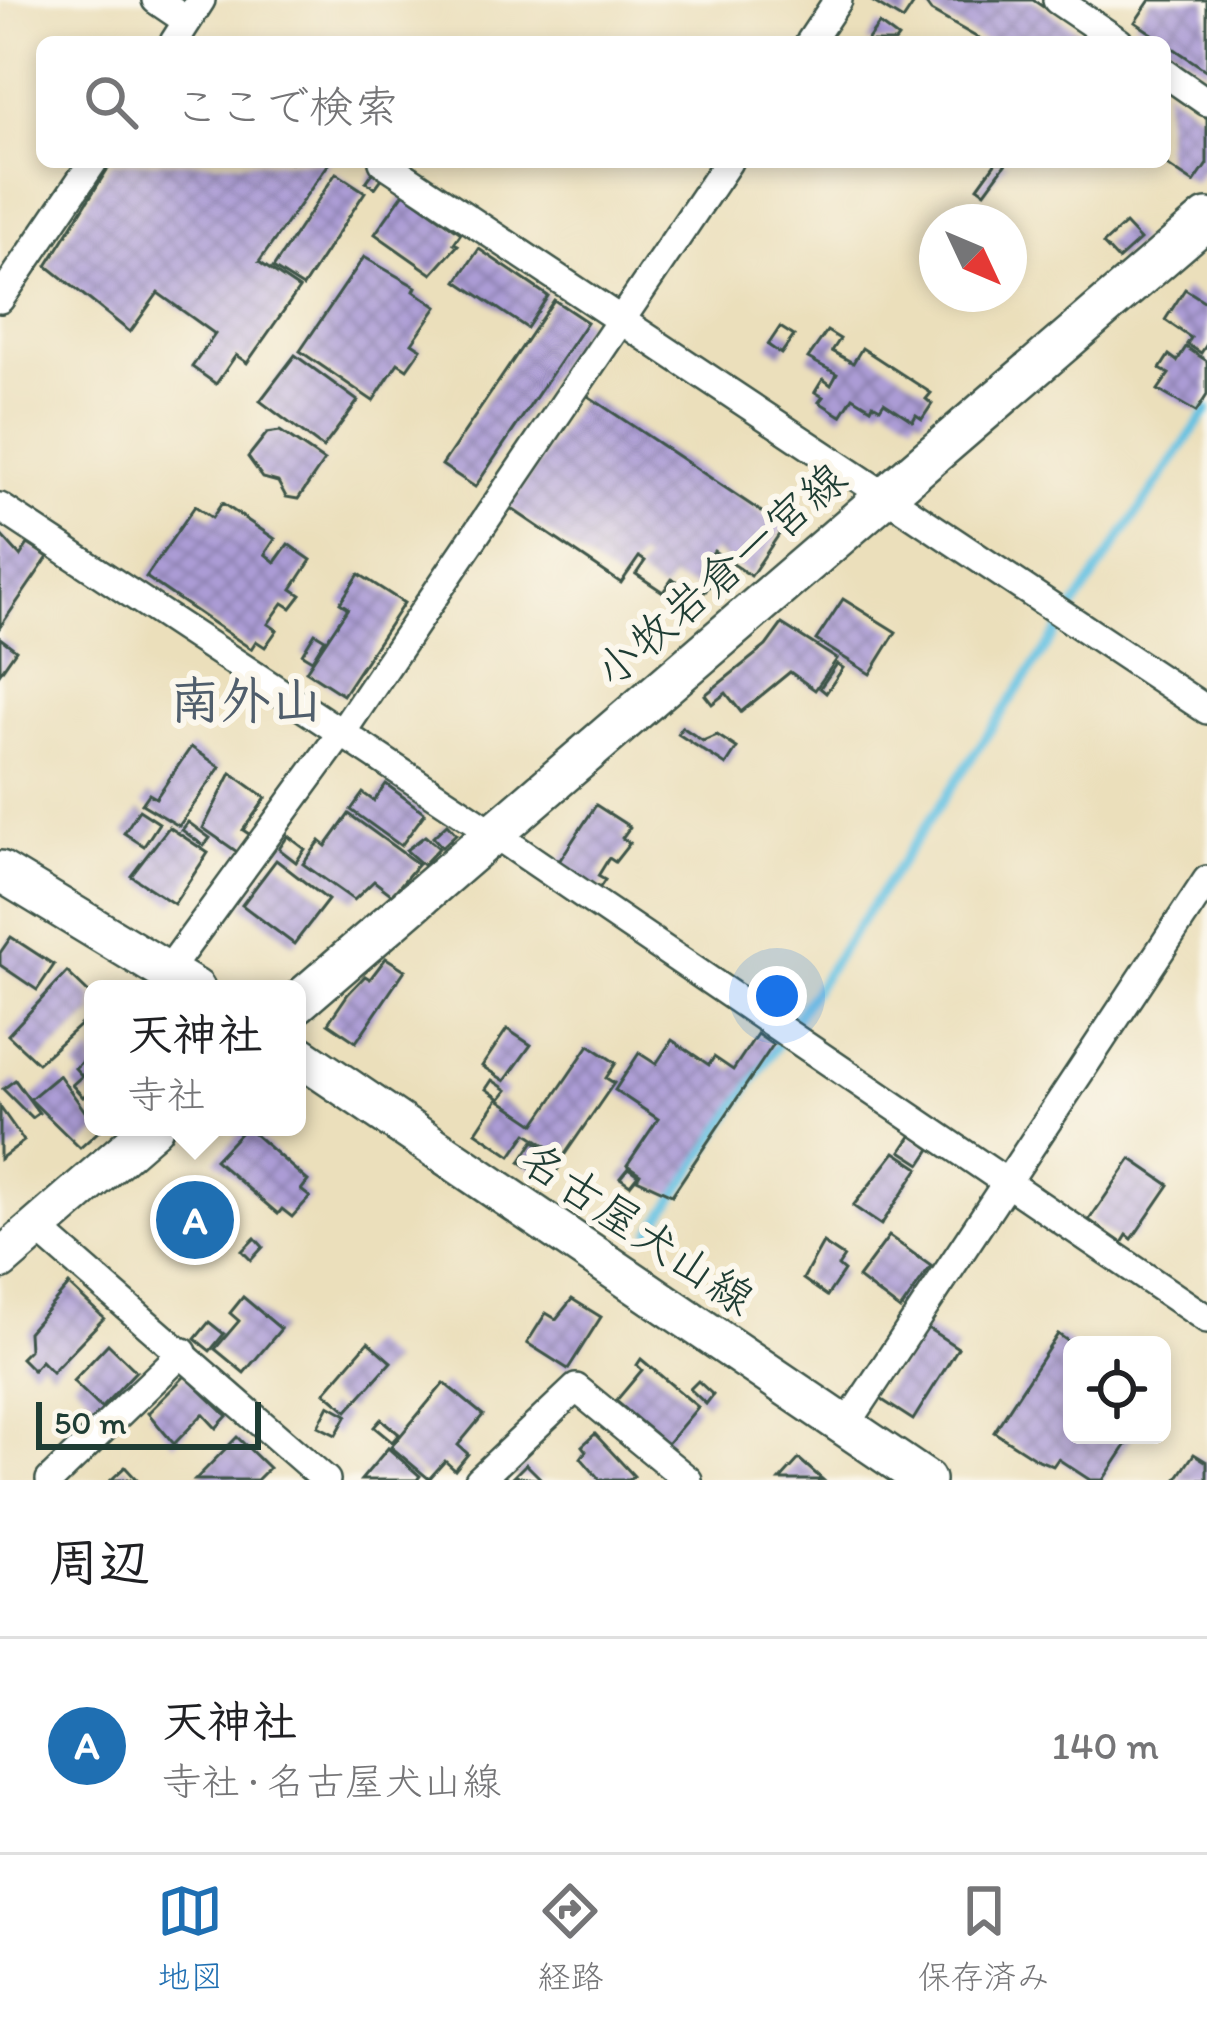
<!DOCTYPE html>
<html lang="ja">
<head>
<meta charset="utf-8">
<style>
  body { margin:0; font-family:Itim,"Klee One",sans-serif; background:#f2f2f2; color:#202124 }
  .controls { position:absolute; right:36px; bottom:36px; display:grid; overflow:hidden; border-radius:18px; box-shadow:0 6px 18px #0003 }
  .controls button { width:108px; height:108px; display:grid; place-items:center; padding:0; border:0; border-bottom:3px solid #e0e0e0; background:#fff; color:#202124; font:60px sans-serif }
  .compass { position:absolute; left:919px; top:204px; width:108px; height:108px; border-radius:50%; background:#fff; box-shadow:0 6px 18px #0003; rotate:134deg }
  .scale { position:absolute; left:36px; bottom:30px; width:225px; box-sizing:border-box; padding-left:12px; border:6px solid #1f3d34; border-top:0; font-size:33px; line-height:42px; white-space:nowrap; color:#1f3d34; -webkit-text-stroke:9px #fbf7ec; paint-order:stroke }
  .you { position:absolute; left:777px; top:996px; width:42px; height:42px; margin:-30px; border:9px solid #fff; border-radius:50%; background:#1a73e8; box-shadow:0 0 0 18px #1a73e833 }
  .badge { display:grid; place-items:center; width:78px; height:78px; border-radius:50%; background:#1f6fb2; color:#fff; font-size:39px; font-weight:700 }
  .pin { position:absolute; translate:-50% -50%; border:6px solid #fff; box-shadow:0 3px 12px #0006 }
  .popup { position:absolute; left:84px; top:980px; width:222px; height:156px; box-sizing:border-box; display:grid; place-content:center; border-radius:18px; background:#fff; filter:drop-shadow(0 3px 9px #0005); font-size:39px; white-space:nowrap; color:#757577 }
  .popup b { font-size:45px; color:#202124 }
  .popup::after { content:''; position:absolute; left:50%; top:100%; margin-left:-24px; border:24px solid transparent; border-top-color:#fff }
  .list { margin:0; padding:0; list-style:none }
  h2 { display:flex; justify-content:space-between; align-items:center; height:156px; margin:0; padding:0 48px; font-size:51px }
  h2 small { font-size:39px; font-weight:400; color:#757577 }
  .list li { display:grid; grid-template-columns:78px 1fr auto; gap:36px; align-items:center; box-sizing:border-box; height:216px; padding:0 48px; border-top:3px solid #e0e0e0 }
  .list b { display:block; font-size:45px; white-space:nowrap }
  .list p { margin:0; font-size:39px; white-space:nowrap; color:#757577 }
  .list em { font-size:39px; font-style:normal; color:#757577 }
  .icon { flex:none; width:66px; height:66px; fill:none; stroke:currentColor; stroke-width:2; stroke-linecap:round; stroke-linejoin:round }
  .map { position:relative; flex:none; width:1207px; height:1480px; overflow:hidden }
  .search { position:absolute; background:#fff; box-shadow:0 6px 18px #0003; left:36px; right:36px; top:36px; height:132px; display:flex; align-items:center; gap:30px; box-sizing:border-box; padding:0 42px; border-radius:18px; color:#757577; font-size:45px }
  .sheet { height:372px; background:#fff }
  nav { display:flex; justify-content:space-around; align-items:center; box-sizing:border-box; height:168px; border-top:3px solid #e0e0e0; background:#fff; font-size:33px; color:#757577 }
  nav a { display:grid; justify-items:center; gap:6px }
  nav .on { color:#1f6fb2 }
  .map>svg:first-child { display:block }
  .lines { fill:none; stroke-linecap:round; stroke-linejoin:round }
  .stream { stroke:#64c1e2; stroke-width:9 }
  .building { fill:url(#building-cross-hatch) }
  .street-casing { stroke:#3e5548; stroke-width:32 }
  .secondary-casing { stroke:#3e5548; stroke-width:44 }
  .street { stroke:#fff; stroke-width:27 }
  .secondary { stroke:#fff; stroke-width:39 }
  .labels { text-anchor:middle; stroke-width:12; stroke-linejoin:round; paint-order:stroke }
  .street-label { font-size:45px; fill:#1f3d34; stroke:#fbf7ec }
  .quarter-label { font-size:51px; font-weight:bold; fill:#505e6c; stroke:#fbf7ec }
</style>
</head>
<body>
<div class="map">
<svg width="1207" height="1480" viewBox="0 0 1207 1480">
  <defs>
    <pattern id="building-cross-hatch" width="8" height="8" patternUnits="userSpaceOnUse" patternTransform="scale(3)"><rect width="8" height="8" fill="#ac9cd5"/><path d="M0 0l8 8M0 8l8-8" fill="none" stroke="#8b80ae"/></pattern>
  </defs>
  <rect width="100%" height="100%" fill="#fbf7ec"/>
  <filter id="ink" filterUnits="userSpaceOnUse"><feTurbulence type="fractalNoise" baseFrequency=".00833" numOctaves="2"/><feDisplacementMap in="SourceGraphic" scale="24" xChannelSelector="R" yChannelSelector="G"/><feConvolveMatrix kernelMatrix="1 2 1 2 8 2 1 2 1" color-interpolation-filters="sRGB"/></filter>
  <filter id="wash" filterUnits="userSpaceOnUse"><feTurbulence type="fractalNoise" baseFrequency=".004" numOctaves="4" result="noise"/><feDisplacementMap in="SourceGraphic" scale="48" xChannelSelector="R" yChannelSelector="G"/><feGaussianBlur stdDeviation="2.7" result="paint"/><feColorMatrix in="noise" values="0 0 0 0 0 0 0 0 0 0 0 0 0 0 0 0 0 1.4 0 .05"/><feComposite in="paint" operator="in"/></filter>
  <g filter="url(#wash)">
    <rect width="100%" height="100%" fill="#ebdfbb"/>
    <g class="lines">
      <polyline class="stream" points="651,1232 1207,410"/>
    </g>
    <g id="blocks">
      <g class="building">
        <polygon points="870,0 905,0 913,5 903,20"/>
        <polygon points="923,0 1033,0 1095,42 985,42 931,11"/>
        <polygon points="1150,0 1207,0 1207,71 1135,22"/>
        <polygon points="879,24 898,38 895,42 866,42"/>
        <polygon points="1165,89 1207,118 1207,164 1194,183 1165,164"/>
        <polygon points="112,162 330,162 259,262 299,289 247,363 236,355 216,384 192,367 215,334 158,293 130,332 47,266"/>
        <polygon points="996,162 1007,162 985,192 978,187"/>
        <polygon points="374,171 383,177 375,188 366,182"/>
        <polygon points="336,173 365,192 303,287 273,268"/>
        <polygon points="404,193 461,233 454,243 458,245 432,274 375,234"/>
        <polygon points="1125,224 1140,240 1118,260 1103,244"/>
        <polygon points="479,249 548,296 527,328 457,281"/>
        <polygon points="364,257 416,287 414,291 437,307 412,343 421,349 407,369 398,363 373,401 300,351"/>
        <polygon points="1185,289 1207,303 1207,344 1201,353 1187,344 1191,338 1165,320"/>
        <polygon points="554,300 587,322 475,487 442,465"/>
        <polygon points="780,327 794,336 781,354 768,345"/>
        <polygon points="827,331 840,339 832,351 853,363 862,348 931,393 926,399 932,404 922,419 916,415 913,421 884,402 880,408 873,404 871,408 853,397 841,416 819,402 823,397 815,392 823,379 831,385 837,374 808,358"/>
        <polygon points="1186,347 1207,361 1207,395 1196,412 1158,390 1169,374 1160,369 1169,355 1177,361"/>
        <polygon points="295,355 358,401 323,448 260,401"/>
        <polygon points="585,394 784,527 751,576 714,551 708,559 722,568 705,592 672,579 663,592 636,574 645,561 639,557 621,583 509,507"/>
        <polygon points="280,431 324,461 298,499 286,497 278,482 263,478 248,457 267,433"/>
        <polygon points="222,503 275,539 265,554 275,562 288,544 311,560 292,589 301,595 291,608 283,603 268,624 277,630 265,647 256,641 251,649 146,577 195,506 212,518"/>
        <polygon points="0,534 20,556 28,544 48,557 0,627"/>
        <polygon points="359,574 404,603 343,695 306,671 348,608 340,603"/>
        <polygon points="843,599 896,632 870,674 816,640"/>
        <polygon points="782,624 837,659 815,690 790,672 741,712 726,693 712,704 705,695 766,646"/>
        <polygon points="315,633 325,639 312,660 302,654"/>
        <polygon points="0,638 16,650 0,673"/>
        <polygon points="837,664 843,668 826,693 820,688"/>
        <polygon points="682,727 703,741 717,735 737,748 726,765 678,734"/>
        <polygon points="191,747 220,767 179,826 142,804 149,794 156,798"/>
        <polygon points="231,773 266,798 243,830 252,836 240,854 203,828"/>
        <polygon points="386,784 425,813 401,846 351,810 363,793 374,801"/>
        <polygon points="596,805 630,827 622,838 630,843 615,862 609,858 598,876 605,880 598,890 556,866"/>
        <polygon points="139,810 159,823 144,846 124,833"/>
        <polygon points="349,814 418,864 392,895 374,881 354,900 303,864 320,841 326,846"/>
        <polygon points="188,822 210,838 204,846 182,830"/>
        <polygon points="447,824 456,834 442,847 433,837"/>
        <polygon points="169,827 208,853 174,904 131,876"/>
        <polygon points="288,836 305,849 296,862 279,849"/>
        <polygon points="425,836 439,848 423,865 406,850"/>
        <polygon points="276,860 328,900 294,944 242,905"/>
        <polygon points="11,937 54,965 37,990 0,965 0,953"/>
        <polygon points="386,958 405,970 356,1042 328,1023 348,994 365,976 370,979"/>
        <polygon points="67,972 93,997 93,1013 38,1063 8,1035"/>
        <polygon points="507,1029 531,1045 505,1081 482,1066"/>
        <polygon points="757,1034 773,1045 672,1195 637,1179 640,1174 627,1165 658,1119 615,1090 639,1053 656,1064 672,1040 709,1065 714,1057 733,1070"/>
        <polygon points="589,1045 616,1063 606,1078 614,1083 563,1157 527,1133 511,1156 476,1132 498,1099 535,1124"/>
        <polygon points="93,1051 93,1087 83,1097 72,1085 82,1076 75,1068"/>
        <polygon points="59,1075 99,1131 80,1148 30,1099"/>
        <polygon points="15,1080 39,1113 32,1118 3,1089"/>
        <polygon points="492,1080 507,1090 500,1099 486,1089"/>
        <polygon points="0,1107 24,1141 0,1159"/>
        <polygon points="246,1127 308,1181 301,1190 310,1197 292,1217 282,1209 278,1214 215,1160"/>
        <polygon points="912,1135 931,1149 921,1164 901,1151"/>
        <polygon points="534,1141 564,1160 550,1181 520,1162"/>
        <polygon points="895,1152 919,1168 881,1225 853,1206"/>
        <polygon points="1131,1159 1169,1185 1132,1239 1127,1235 1122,1243 1089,1220"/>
        <polygon points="628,1168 638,1175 630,1185 620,1178"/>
        <polygon points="889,1236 931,1266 900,1310 858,1278"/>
        <polygon points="255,1238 263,1247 251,1260 242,1251"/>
        <polygon points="823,1243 844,1257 838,1266 844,1271 827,1296 803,1279"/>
        <polygon points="69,1285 104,1318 52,1372 41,1361 33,1370 21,1358 29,1350 28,1332"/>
        <polygon points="243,1297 281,1329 244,1373 215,1349 239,1321 230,1313"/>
        <polygon points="572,1299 601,1317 568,1369 527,1343 546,1313 556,1319"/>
        <polygon points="209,1322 224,1334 210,1351 195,1339"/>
        <polygon points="926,1327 958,1348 913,1420 879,1398"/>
        <polygon points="1058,1334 1072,1344 1072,1435 1133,1435 1103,1480 1090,1480 1058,1459 1053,1466 1036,1459 994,1432"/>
        <polygon points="368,1342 391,1362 347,1411 325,1392"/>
        <polygon points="108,1344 136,1371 101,1408 73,1381"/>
        <polygon points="641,1359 698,1407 667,1444 616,1401 642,1370 637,1365"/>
        <polygon points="185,1376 227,1416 216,1428 203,1414 174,1444 148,1413"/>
        <polygon points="698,1381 713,1395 706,1404 690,1389"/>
        <polygon points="444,1383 483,1415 458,1445 468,1454 455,1470 445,1461 429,1479 391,1447"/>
        <polygon points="329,1405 347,1415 336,1435 318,1426"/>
        <polygon points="381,1419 399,1434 392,1442 374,1427"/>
        <polygon points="595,1434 634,1476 629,1480 600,1480 581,1458 586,1451 582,1446"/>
        <polygon points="237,1437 269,1468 257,1480 195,1480"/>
        <polygon points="388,1448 420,1476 417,1480 361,1480"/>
        <polygon points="1194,1454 1207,1462 1207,1480 1176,1480"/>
        <polygon points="799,1459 823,1480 780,1480"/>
        <polygon points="526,1464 542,1480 514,1476"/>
        <polygon points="125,1467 137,1480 111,1480"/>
      </g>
    </g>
  </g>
  <g filter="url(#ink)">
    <use href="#blocks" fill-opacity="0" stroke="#3e5548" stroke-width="3"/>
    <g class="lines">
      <defs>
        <g id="street">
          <polyline points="156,0 187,21"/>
          <polyline points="1057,0 1119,42"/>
          <polyline points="174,42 201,0"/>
          <polyline points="810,42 838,0"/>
          <polyline points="1165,73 1207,102"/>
          <polyline points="383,162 1207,710"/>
          <polyline points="0,299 93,162"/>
          <polyline points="0,507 493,833 1207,1319"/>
          <polyline points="167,972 340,735 728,162"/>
          <polyline points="37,1228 326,1480"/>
          <polyline points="845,1427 1207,880"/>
          <polyline points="50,1480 183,1352"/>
          <polyline points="479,1480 576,1388 688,1480"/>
        </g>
        <g id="secondary">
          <polyline points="0,871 195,989"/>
          <polyline points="297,1003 1207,219"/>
          <polyline points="297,1054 925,1480"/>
          <polyline points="0,1260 153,1127"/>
        </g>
      </defs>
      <use href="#street" class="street-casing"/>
      <use href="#secondary" class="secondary-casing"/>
      <use href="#street" class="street"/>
      <use href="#secondary" class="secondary"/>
    </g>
  </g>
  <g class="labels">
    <g class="street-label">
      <text transform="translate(720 574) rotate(-41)" y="16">小牧岩倉一宮線</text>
      <text transform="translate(638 1228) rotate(34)" y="16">名古屋犬山線</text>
    </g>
    <g class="quarter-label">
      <text x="246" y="718">南外山</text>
    </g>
  </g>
</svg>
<div class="controls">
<button><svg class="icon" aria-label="locate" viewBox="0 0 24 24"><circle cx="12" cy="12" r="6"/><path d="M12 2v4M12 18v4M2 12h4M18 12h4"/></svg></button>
</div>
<svg class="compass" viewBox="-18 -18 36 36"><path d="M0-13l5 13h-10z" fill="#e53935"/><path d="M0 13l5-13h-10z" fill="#757577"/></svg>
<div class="scale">50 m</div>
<div class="you"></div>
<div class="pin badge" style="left:195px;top:1220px">A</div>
<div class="popup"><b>天神社</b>寺社</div>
<div class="search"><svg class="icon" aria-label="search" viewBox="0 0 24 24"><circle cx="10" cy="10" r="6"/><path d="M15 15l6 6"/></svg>ここで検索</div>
</div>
<section class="sheet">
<h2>周辺<small></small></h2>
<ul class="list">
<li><span class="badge">A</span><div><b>天神社</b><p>寺社 · 名古屋犬山線</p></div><em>140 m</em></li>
</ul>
</section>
<nav>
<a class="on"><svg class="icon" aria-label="map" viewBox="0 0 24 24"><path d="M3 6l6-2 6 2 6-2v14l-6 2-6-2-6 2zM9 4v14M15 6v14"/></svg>地図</a>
<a><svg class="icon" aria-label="directions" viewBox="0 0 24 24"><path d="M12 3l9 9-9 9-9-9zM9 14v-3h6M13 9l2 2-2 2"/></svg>経路</a>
<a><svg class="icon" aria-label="saved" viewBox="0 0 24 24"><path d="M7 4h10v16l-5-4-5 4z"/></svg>保存済み</a>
</nav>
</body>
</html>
